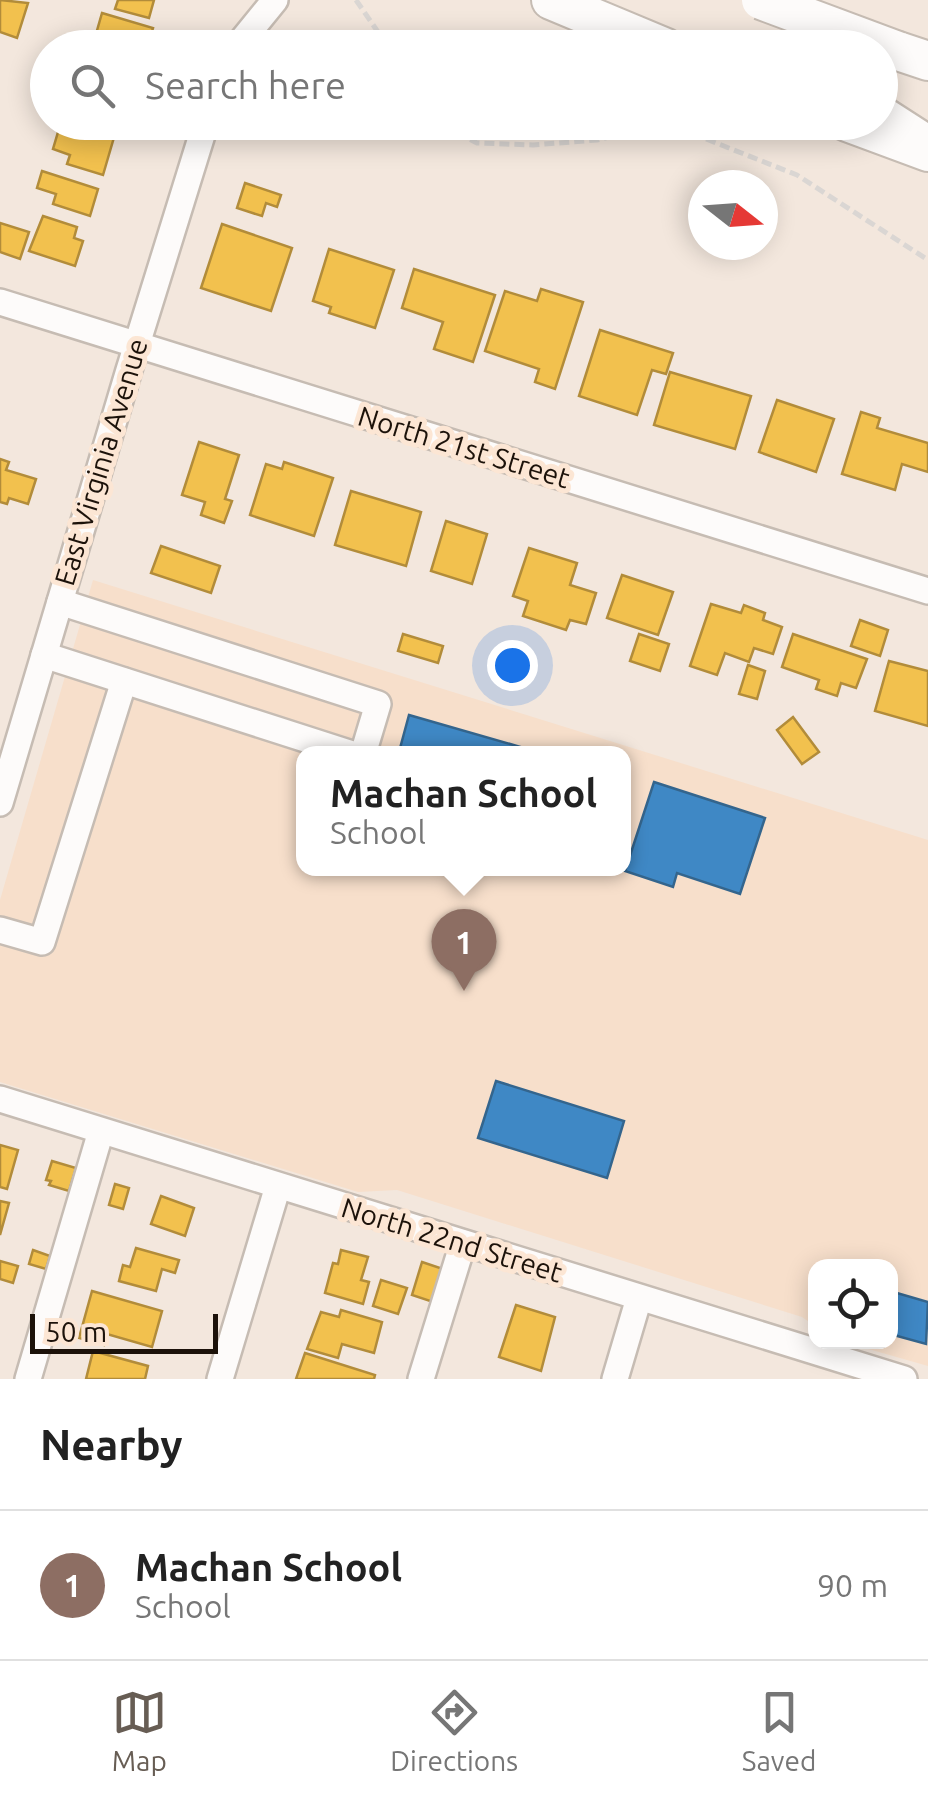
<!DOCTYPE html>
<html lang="en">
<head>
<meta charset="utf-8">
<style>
  body { margin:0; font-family:Ubuntu,sans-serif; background:#f2f2f2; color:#222 }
  .controls { position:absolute; right:30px; bottom:30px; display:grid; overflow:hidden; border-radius:20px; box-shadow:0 5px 25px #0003 }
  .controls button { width:90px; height:90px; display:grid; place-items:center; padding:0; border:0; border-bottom:2px solid #e0e0e0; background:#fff; color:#222; font:50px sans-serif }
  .compass { position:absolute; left:688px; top:170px; width:90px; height:90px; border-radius:50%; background:#fff; box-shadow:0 5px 25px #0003; rotate:107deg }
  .scale { position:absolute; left:30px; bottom:25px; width:188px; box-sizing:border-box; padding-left:10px; border:5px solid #1c120a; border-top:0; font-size:28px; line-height:35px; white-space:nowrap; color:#1c120a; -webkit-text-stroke:8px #fce6d4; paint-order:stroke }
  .you { position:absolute; left:512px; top:665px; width:35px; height:35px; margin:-25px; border:8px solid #fff; border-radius:50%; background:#1a73e8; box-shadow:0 0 0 15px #1a73e833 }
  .badge { display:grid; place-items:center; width:65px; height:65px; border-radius:50%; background:#675d54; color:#fff; font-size:32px; font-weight:700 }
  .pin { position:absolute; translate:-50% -82px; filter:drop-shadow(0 2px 5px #0008) }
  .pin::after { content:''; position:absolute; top:52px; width:35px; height:30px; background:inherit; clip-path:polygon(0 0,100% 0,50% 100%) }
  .popup { position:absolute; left:296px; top:746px; width:335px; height:130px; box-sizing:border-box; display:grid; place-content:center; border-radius:20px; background:#fff; filter:drop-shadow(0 2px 8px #0005); font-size:32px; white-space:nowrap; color:#767676 }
  .popup b { font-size:38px; color:#222 }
  .popup::after { content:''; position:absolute; left:50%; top:100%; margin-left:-20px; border:20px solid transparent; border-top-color:#fff }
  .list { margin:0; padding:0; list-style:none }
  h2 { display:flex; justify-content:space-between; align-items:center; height:130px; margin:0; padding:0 40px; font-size:42px }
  h2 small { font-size:32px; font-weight:400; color:#767676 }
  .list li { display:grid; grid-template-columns:65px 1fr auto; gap:30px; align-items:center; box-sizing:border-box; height:150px; padding:0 40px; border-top:2px solid #e0e0e0 }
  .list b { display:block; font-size:38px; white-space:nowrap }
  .list p { margin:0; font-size:32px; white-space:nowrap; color:#767676 }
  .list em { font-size:32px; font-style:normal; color:#767676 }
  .icon { flex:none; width:55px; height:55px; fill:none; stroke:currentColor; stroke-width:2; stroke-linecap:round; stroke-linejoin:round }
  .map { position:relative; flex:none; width:928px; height:1379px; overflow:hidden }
  .search { position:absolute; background:#fff; box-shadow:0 5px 25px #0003; left:30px; right:30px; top:30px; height:110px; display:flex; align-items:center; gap:25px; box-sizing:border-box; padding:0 35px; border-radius:55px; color:#767676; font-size:38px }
  .sheet { height:280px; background:#fff }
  nav { display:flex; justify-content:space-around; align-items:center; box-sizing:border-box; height:140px; border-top:2px solid #e0e0e0; background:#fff; font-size:28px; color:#767676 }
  nav a { display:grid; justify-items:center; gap:5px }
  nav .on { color:#675d54 }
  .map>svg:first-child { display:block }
  .built { fill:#f7dfcb; fill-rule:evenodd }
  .homes { fill:#f2c14e; stroke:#b28c3a; stroke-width:2.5 }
  .schools { fill:#3f88c5; stroke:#34658d; stroke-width:2.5 }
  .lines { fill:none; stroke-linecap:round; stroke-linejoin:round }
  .minor-casing { stroke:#c6bcb3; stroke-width:30 }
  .highway-casing { stroke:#c6bcb3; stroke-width:42 }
  .path { stroke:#dad6d3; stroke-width:5; stroke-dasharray:10 5; stroke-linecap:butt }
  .minor { stroke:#fdfbfa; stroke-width:25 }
  .highway { stroke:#fdfbfa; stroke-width:38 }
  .highway-bridge-casing { stroke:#c6bcb3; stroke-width:42; stroke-linecap:butt }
  .highway-bridge { stroke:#fdfbfa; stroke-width:38 }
  .labels { text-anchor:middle; stroke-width:10; stroke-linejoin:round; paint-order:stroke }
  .street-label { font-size:28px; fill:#1c120a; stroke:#fce6d4 }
</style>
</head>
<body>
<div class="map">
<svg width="928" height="1379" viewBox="0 0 928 1379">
  <rect width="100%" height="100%" fill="#f3e7dd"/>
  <path class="built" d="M93 580 928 840V1366L844 1342H890V1266H816L815 1326 802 1317 397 1190 358 1192 0 1082V900ZM304 754H624V868H304Z"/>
  <g class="homes">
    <polygon points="0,0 28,3 17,38 0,32"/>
    <polygon points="118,0 154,0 149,18 115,9"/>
    <polygon points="102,13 153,28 147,48 92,48"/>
    <polygon points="61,122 101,122 117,127 103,175 67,164 70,155 53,149"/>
    <polygon points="42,171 98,189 90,216 53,204 56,194 37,188"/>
    <polygon points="245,183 281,195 277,207 266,203 262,216 237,208"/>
    <polygon points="43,216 77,227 74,238 83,241 75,266 29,251"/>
    <polygon points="0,223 29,232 20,259 0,252"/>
    <polygon points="222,224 292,248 271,311 201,288"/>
    <polygon points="329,249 394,270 375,328 329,313 331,307 313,301"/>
    <polygon points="414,269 495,295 473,362 434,349 443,322 402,308"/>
    <polygon points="541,289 583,302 555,389 535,382 539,369 485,351 505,291 537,301"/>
    <polygon points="600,330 673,353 666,374 652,370 637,415 579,396"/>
    <polygon points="670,372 751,396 735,449 654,425"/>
    <polygon points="777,400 834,419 816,472 759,452"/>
    <polygon points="861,412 880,418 877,428 928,443 928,472 902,464 895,490 842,474"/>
    <polygon points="199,442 239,455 225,499 232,501 224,523 201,515 205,502 182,495"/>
    <polygon points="0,459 9,462 6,470 36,479 28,504 9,498 7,504 0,502"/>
    <polygon points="284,462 333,478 314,536 250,515 266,464 282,469"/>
    <polygon points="351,491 421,512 406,566 335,545"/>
    <polygon points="446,521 487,534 472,584 431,571"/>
    <polygon points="161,546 220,566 211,593 151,573"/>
    <polygon points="529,548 577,563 570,585 596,593 586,624 570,620 566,630 523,616 528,601 513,596"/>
    <polygon points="622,575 673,592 658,635 607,618"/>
    <polygon points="711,604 741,613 744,605 765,613 763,620 782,627 773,654 754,648 749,662 725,653 717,675 690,666"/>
    <polygon points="860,620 888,630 880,656 851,646"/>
    <polygon points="403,634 443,646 438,663 398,651"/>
    <polygon points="639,634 669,644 660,671 630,661"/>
    <polygon points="793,634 867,659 856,688 841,683 837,696 816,689 819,680 782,667"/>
    <polygon points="889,661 928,671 928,726 875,711"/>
    <polygon points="748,665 765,671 757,699 739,694"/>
    <polygon points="793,717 819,752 802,764 777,730"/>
    <polygon points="0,1145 18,1150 7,1189 0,1187"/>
    <polygon points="52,1161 76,1168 69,1191 49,1185 51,1181 46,1180"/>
    <polygon points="115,1184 129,1188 123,1209 109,1205"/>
    <polygon points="161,1196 194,1208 185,1236 151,1224"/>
    <polygon points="0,1201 9,1203 0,1235"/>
    <polygon points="136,1248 179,1260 175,1273 162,1269 156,1291 119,1281 123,1265 130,1267"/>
    <polygon points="33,1250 50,1256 46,1269 29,1264"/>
    <polygon points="341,1250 368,1257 361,1280 369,1282 363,1304 325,1293 333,1263 338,1264"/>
    <polygon points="0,1261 18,1266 13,1283 0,1279"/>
    <polygon points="422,1262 449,1271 439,1304 412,1295"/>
    <polygon points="381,1280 407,1288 398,1314 373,1306"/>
    <polygon points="92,1291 162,1311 152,1347 107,1334 104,1345 79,1338"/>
    <polygon points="516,1305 555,1317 541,1371 499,1357"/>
    <polygon points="341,1310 382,1322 374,1353 342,1344 338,1358 307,1349 321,1312 339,1317"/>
    <polygon points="93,1351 148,1366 145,1379 86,1379"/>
    <polygon points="305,1353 375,1375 374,1379 296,1379"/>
  </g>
  <g class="schools">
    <polygon points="409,715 524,748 522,754 399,752"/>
    <polygon points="654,782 765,818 740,894 677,873 673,887 625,871"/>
    <polygon points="496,1081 624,1121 607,1178 478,1138"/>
    <polygon points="890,1291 928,1302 926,1344 890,1334"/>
  </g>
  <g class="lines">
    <defs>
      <g id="minor">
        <polyline points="236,48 275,0"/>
        <polyline points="880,107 928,138"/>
        <polyline points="0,302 928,591"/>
        <polyline points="60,602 378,704 363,754"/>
        <polyline points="44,655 352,754"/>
        <polyline points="0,803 129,370 206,122"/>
        <polyline points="0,930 42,942 124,681"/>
        <polyline points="0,1099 904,1379"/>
        <polyline points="28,1379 101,1131"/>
        <polyline points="220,1379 278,1186"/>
        <polyline points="421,1379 463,1243"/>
        <polyline points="615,1379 639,1298"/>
      </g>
      <g id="highway">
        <polyline points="551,0 666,48"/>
        <polyline points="898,51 928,61"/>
        <polyline points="847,122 928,152"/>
      </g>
    </defs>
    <use href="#minor" class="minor-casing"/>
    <use href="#highway" class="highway-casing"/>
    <g class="path">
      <polyline points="356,0 389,48"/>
      <polyline points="447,122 452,130 477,143 533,145 597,140 640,129 661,128 691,133 797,175 928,260"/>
    </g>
    <use href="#minor" class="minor"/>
    <use href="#highway" class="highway"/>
    <defs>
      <polyline id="highway-bridge" points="761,0 898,51"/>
    </defs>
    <use href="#highway-bridge" class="highway-bridge-casing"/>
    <use href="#highway-bridge" class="highway-bridge"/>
  </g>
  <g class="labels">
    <g class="street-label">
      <text transform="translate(464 447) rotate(17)" y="10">North 21st Street</text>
      <text transform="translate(101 462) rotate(-73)" y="10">East Virginia Avenue</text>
      <text transform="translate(452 1240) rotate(17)" y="10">North 22nd Street</text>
    </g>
  </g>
</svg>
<div class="controls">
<button><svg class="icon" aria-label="locate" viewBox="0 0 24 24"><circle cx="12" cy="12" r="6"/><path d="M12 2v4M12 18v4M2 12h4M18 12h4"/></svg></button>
</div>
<svg class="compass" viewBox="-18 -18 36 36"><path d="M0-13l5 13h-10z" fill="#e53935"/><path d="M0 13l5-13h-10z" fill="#767676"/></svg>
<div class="scale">50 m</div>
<div class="you"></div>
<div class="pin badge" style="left:464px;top:991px;background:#8d6e63">1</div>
<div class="popup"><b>Machan School</b>School</div>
<div class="search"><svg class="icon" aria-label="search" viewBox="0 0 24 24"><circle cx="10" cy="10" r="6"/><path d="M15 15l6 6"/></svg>Search here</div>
</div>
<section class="sheet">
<h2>Nearby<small></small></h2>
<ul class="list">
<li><span class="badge" style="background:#8d6e63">1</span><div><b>Machan School</b><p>School</p></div><em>90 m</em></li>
</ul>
</section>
<nav>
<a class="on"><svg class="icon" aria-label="map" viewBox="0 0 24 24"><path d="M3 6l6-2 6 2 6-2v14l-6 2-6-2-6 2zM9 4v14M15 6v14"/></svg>Map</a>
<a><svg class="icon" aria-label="directions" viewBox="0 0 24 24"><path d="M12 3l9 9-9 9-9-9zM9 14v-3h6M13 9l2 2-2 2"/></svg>Directions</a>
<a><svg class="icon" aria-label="saved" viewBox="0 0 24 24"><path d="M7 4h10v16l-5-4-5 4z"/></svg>Saved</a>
</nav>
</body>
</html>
